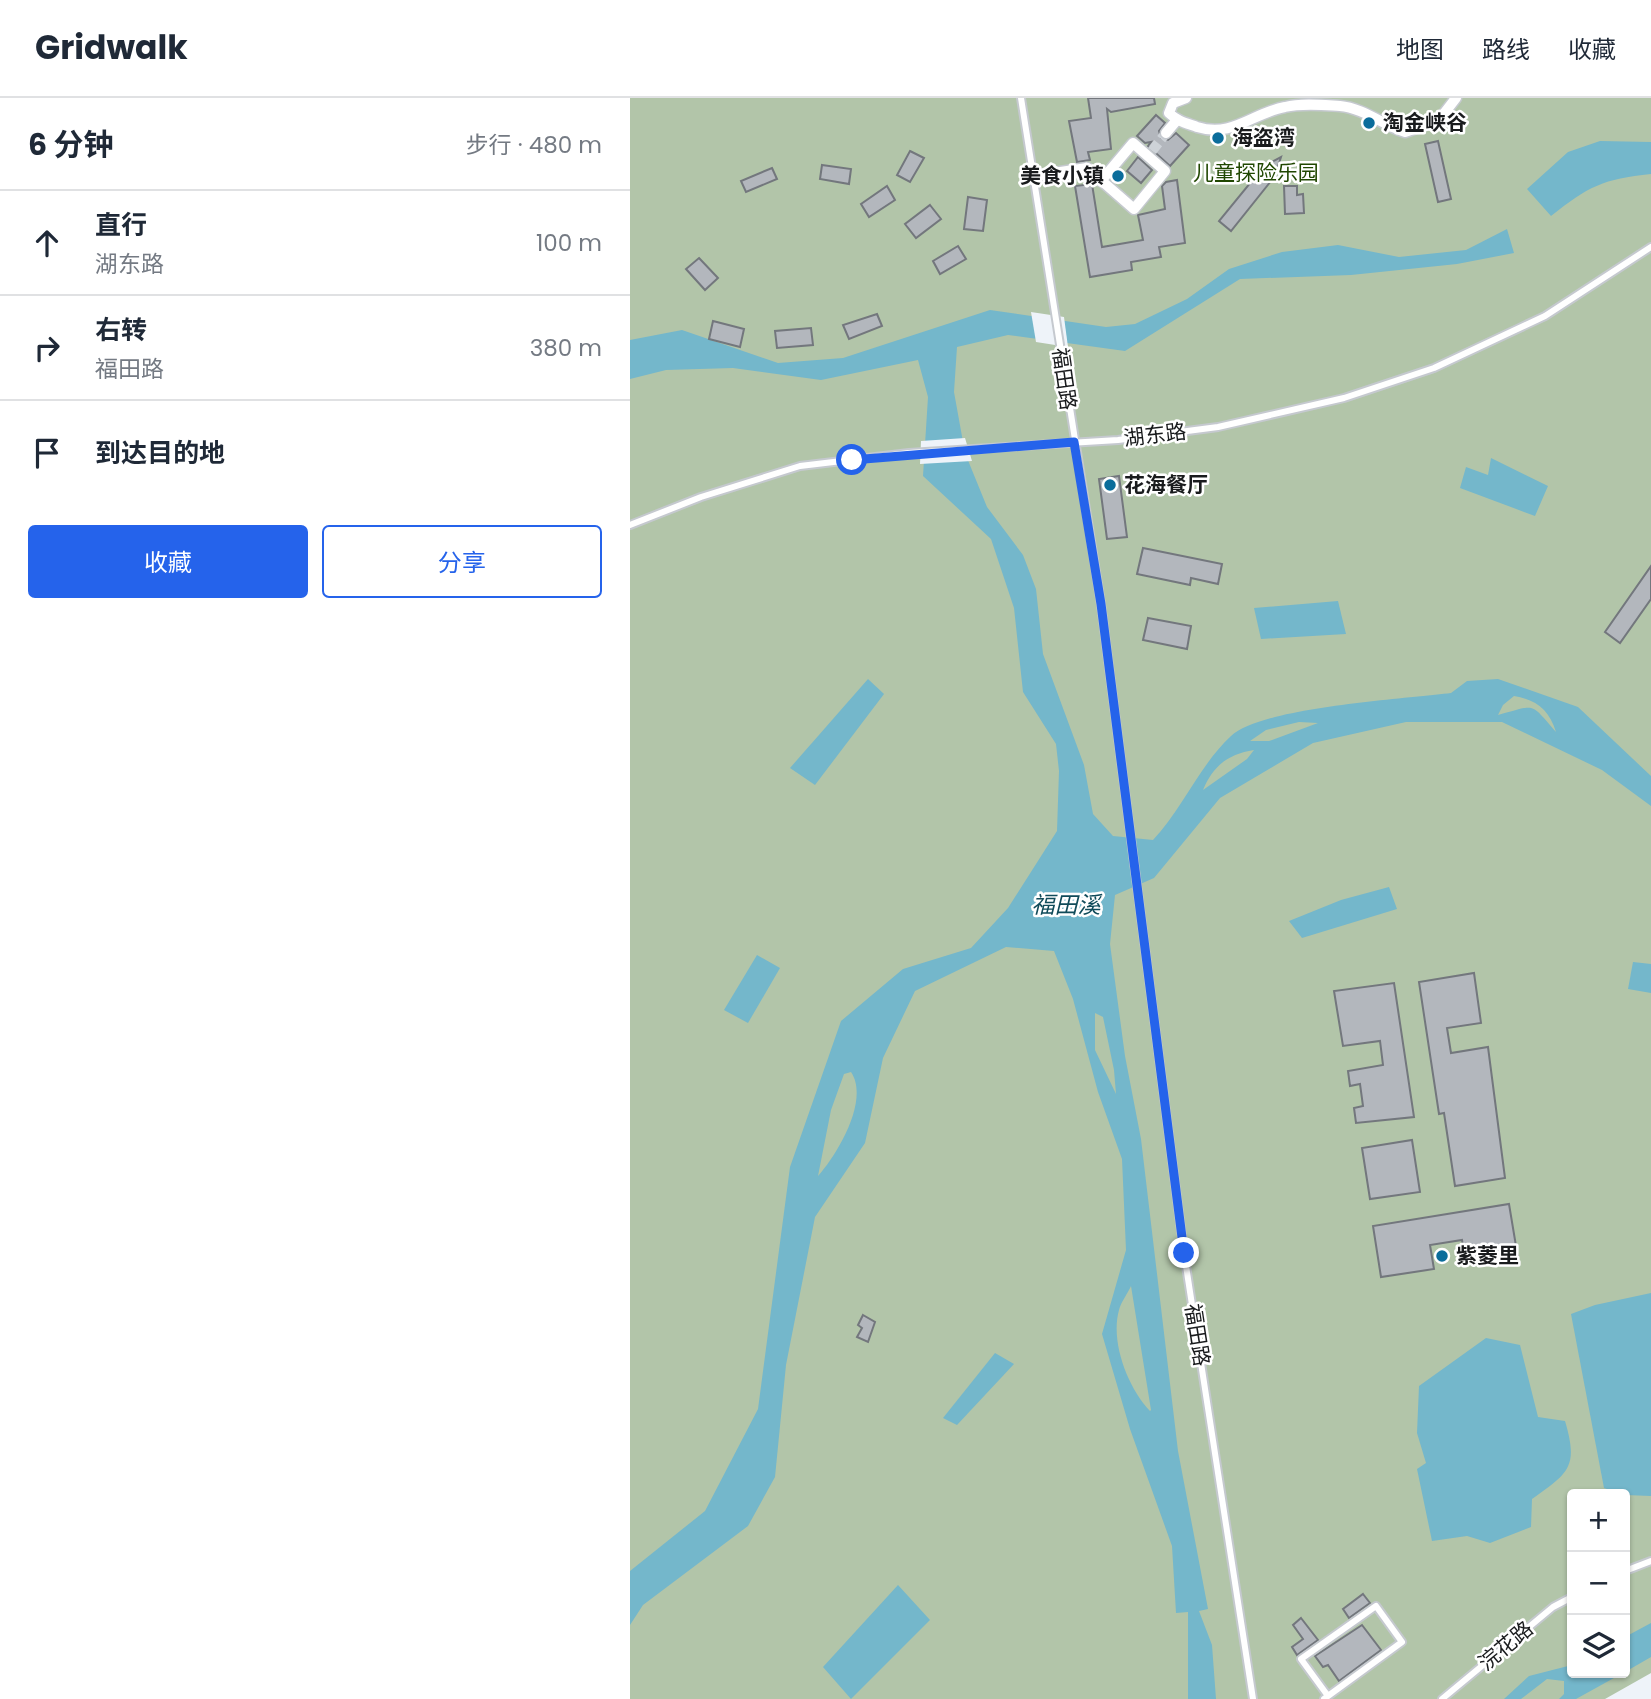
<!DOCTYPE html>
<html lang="zh">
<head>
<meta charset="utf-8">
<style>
  body { margin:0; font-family:Poppins,"Noto Sans SC",sans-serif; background:#f2f2f3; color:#1f2937 }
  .controls { position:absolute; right:21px; bottom:21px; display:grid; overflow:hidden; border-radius:7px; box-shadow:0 2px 5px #0004 }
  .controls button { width:63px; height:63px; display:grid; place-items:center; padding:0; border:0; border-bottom:2px solid #e0e1e3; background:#fff; color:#1f2937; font:35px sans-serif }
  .stop { position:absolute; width:21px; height:21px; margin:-16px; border:5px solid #2563eb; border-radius:50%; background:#fff }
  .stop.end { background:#2563eb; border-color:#fff; box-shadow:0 2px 7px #0008 }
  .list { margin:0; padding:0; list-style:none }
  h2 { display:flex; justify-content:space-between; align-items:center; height:91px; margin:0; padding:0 28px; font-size:30px }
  h2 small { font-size:23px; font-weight:400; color:#747a83 }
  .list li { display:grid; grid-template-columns:46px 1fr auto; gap:21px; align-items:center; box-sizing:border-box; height:105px; padding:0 28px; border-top:2px solid #e0e1e3 }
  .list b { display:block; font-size:26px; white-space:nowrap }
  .list p { margin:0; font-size:23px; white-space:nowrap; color:#747a83 }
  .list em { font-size:23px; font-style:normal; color:#747a83 }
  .actions { display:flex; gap:14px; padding:21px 28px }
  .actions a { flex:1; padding:16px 0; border:2px solid #2563eb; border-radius:7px; text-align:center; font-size:24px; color:#2563eb }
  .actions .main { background:#2563eb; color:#fff }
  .icon { flex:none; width:38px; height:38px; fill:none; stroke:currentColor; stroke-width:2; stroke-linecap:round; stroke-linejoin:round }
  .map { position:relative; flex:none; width:1021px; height:1601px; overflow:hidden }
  header { display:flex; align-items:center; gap:42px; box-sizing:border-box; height:98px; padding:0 35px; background:#fff; border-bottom:2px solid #e0e1e3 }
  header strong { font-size:33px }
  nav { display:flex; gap:38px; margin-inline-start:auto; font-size:24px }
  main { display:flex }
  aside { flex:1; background:#fff }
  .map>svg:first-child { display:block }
  .green { fill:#b2c5a9; fill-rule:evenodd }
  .water { fill:#74b7cb; fill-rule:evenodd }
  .pier { fill:#eef3f9 }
  .building { fill:#b3b7bd; stroke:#73777d; stroke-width:2 }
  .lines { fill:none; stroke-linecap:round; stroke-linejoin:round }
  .pedestrian-tunnel { stroke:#ced3d8; stroke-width:10; stroke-dasharray:10 5; stroke-linecap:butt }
  .service-casing { stroke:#c5c9cf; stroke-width:10 }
  .pedestrian-casing { stroke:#c5c9cf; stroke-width:13 }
  .service { stroke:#fff; stroke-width:6 }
  .pedestrian { stroke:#fff; stroke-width:10 }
  .route { stroke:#2563eb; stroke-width:9 }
  .poi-dot { fill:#0b6d9b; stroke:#fff; stroke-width:2.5 }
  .labels { text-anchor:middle; stroke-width:5; stroke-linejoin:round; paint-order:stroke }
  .poi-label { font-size:21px; font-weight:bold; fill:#191b1d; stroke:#fff; text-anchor:start }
  .park-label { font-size:21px; fill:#204701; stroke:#fff }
  .street-label { font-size:21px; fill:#191b1d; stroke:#fff }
  .water-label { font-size:23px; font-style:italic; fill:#104b5a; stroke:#fff }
</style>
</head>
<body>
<header>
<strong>Gridwalk</strong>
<nav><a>地图</a><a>路线</a><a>收藏</a></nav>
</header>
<main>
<aside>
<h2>6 分钟<small>步行 · 480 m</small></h2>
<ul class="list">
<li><svg class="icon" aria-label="ahead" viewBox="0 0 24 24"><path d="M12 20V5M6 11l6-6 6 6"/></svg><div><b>直行</b><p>湖东路</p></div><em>100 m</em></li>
<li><svg class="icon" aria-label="right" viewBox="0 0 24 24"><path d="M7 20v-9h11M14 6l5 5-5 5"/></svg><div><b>右转</b><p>福田路</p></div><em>380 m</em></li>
<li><svg class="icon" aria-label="arrive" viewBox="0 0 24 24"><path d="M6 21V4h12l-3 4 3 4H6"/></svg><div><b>到达目的地</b></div></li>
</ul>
<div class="actions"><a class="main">收藏</a><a>分享</a></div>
</aside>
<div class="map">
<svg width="1021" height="1601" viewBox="0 0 1021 1601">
  <rect width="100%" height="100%" fill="#eef3f9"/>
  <path class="green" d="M0 0H1021V1575L975 1601H0ZM942 1396H995V1575H942Z"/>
  <g class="water">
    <path d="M970 43 1021 44V76C973 81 959 88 921 118L897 91 938 54Z"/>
    <path d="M877 131 884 155 827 166 721 177 610 181 495 253 378 237 327 249 324 294 335 355 357 409 393 457 406 491 413 556 454 667 463 716 483 738 523 742C553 710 569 668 601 638 632 609 774 601 821 595L837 583 868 581 948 609 1021 678V708L972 672 872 624H776L683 645 590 700 524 780 485 797 480 846 495 958 511 1041 548 1353 578 1511 569 1513 582 1547 586 1601H558V1514L546 1515 542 1448 500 1331 472 1236 496 1152 492 1061 468 994 443 901 424 853 376 849 285 893 253 960 235 1045 185 1119 156 1267 145 1379 118 1428 13 1507 0 1527V1473L75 1413 128 1311 160 1069 211 923 273 871 341 850 378 810 427 733 429 673 426 646 393 594 384 510 361 441 293 378 298 299 288 262 191 282 103 270 36 272 0 281V242L52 232 148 265 213 260 360 212 476 229 505 226 557 201 599 171 652 154 708 147 769 159 836 152ZM884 598C907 602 919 612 926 634 899 603 907 607 868 617L873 607ZM669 624 688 625 639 643H620L636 632ZM624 652 617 661 573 692C583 668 598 656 624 652ZM465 915 473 919 484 972 486 996 465 952ZM221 974C240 1002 207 1057 188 1078L201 1012 214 976ZM501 1188 521 1312 520 1313C498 1290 480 1244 489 1212 491 1204 498 1195 501 1188Z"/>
    <polygon points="861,360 918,388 905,418 830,390 836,369 858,377"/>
    <polygon points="708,503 716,536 631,541 624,510"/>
    <polygon points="238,581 254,596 185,687 160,670"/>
    <polygon points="759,789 767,811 672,840 659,823 711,802"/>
    <polygon points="127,857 150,870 118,925 94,912"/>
    <polygon points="1003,864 1021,866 1021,895 998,891"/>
    <polygon points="1021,1195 1021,1398 995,1397 974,1390 941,1216 965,1207"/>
    <path d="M856 1240 890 1247 908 1319 935 1323C949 1370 938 1375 902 1401L901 1429 860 1445 837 1438 802 1443 787 1371 796 1365 787 1335 789 1288Z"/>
    <polygon points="365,1255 384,1266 327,1327 313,1320"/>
    <polygon points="268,1487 300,1522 221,1601 193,1569"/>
    <polygon points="1021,1525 1021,1559 995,1574 995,1539"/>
    <polygon points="942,1567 942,1575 993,1575 946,1601 929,1601 934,1596 934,1583 917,1581 891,1601 874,1601 899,1578"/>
  </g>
  <g class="pier">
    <polygon points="401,214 434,219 438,249 406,244"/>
    <polygon points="335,340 342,363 290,366 291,343"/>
  </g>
  <g class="building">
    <polygon points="458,0 524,0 525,6 481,14 477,11 481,51 458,54 460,62 447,64 439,23 461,20"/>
    <polygon points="526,17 535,25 529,33 531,40 538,42 546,35 559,47 540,68 518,48 521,44 515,45 507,38"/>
    <polygon points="808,43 821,101 808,104 795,46"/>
    <polygon points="280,53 294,60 280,84 267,77"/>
    <polygon points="508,59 522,72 511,85 497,73"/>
    <polygon points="651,59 645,78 601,133 589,123 634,68"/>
    <polygon points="192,67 221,71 219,86 190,81"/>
    <polygon points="142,70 147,81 116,94 111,83"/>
    <polygon points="547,82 555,145 529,149 531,159 501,164 502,172 460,179 445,88 462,86 472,149 513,142 508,117 535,111 532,88 536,84"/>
    <polygon points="257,88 265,102 239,119 231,106"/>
    <polygon points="654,88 667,88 667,97 673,96 674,115 655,116"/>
    <polygon points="338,99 357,102 353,133 334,131"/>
    <polygon points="300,107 311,121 286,140 275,126"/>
    <polygon points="328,148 336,161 310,176 303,163"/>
    <polygon points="69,160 88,180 75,192 56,171"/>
    <polygon points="247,216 252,228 219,241 213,227"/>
    <polygon points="83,223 114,231 110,249 79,241"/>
    <polygon points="181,230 183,247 147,250 145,233"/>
    <polygon points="489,378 497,439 477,441 469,381"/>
    <polygon points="513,450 592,466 588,486 561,480 560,487 507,476"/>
    <polygon points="1021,468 1021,501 990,545 975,534"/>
    <polygon points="518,520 561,528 557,551 513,542"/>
    <polygon points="844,875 851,925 817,930 821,955 858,949 875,1080 825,1088 814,1015 809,1016 789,884"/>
    <polygon points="764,885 784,1019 726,1025 724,1010 733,1008 730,986 720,988 718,973 753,967 750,943 713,948 704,893"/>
    <polygon points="782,1042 790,1094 740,1101 732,1050"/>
    <polygon points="879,1106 888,1160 836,1167 832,1142 800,1147 804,1171 751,1179 743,1128"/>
    <polygon points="233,1217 245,1224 238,1244 227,1239 232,1230 228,1227"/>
    <polygon points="733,1496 740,1505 719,1520 713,1511"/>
    <polygon points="671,1520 688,1542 667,1557 662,1549 673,1541 663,1527"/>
    <polygon points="732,1527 751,1552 709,1583 698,1567 693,1569 685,1558"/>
  </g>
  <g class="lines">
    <polyline class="pedestrian-tunnel" points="522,53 536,35"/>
    <defs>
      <g id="service">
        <polyline points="391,0 471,506 554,1155 623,1601"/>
        <polyline points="0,427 71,399 170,368 279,355 488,342 588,329 714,300 804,270 915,218 1021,149"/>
        <polyline points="995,1473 1021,1463"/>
        <polyline points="694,1601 698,1598 772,1544 746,1508 671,1561 698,1598"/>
        <polyline points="812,1601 923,1509 942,1499"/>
      </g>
      <g id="pedestrian">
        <path d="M556 0 543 5 539 15C547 23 556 25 567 29 603 40 622 15 655 9 672 5 692 7 710 8 733 10 753 27 775 34L809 22 826 0"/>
        <polyline points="536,35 547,22"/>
        <polyline points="404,78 457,70 504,111 535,73 503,45 471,83"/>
      </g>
    </defs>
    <use href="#service" class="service-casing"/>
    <use href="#pedestrian" class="pedestrian-casing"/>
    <use href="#service" class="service"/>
    <use href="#pedestrian" class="pedestrian"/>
  </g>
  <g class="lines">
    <polyline class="route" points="222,362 444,344 471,506 554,1155"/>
  </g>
  <g class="poi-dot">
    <circle cx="739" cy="25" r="7"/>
    <circle cx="588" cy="40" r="7"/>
    <circle cx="488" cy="78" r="7"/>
    <circle cx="480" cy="387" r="7"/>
    <circle cx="812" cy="1158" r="7"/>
  </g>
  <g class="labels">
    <g class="poi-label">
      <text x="753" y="32">淘金峡谷</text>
      <text x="602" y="47">海盗湾</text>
      <text x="474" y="85" text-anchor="end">美食小镇</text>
      <text x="494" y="394">花海餐厅</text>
      <text x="826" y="1165">紫菱里</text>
    </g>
    <g class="park-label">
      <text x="626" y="82">儿童探险乐园</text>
    </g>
    <g class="street-label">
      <text transform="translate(434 281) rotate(82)" y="7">福田路</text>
      <text transform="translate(525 337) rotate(-7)" y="7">湖东路</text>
      <text transform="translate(567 1237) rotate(81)" y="7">福田路</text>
      <text transform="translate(876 1548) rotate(-40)" y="7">浣花路</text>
    </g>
    <g class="water-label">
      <text x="436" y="815">福田溪</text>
    </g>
  </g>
</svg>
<div class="controls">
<button>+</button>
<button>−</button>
<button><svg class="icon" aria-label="layers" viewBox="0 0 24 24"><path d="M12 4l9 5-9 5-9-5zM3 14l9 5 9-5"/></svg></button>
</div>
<div class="stop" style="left:222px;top:362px"></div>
<div class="stop end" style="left:554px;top:1155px"></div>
</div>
</main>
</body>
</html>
